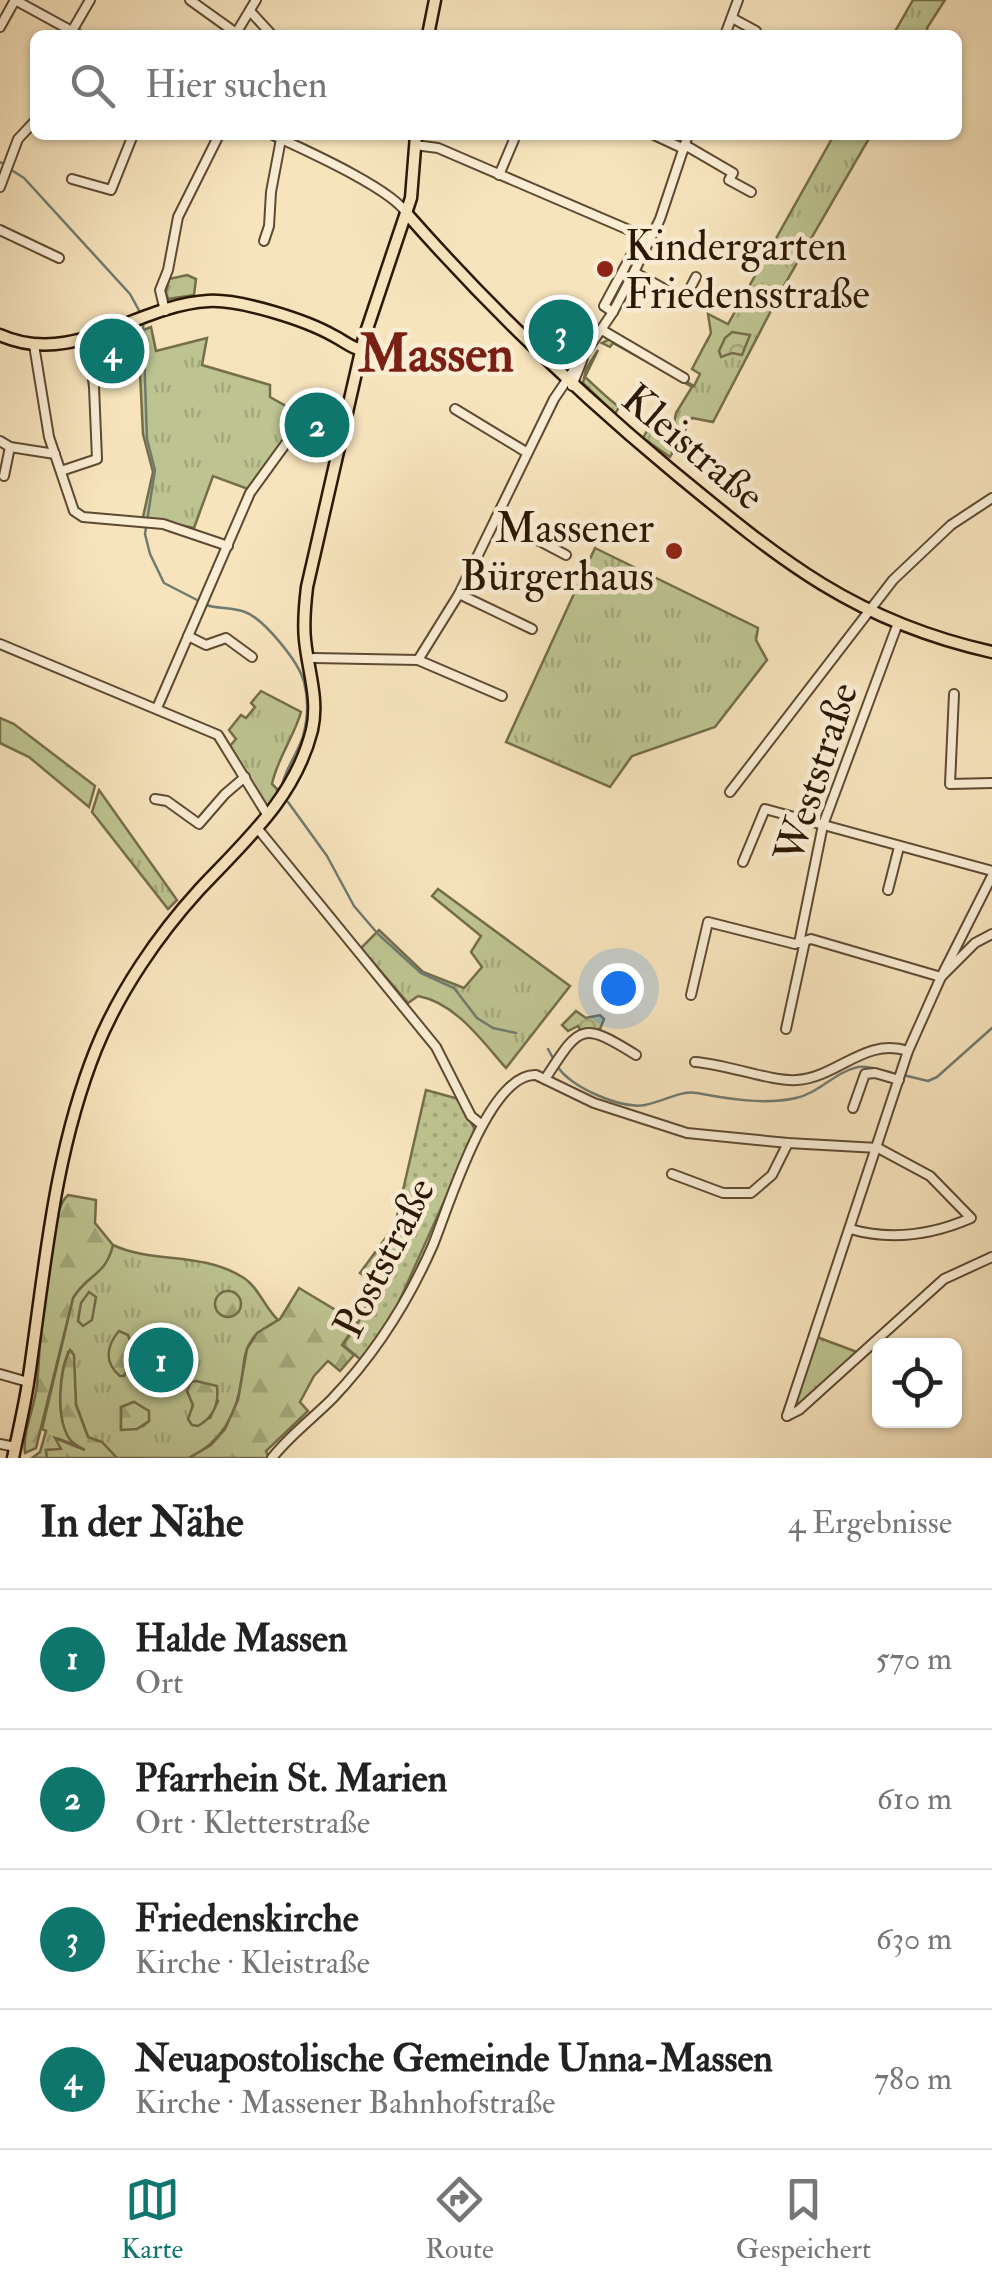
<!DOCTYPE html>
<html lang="de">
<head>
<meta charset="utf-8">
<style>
  body { margin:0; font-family:"IM FELL Double Pica",serif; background:#f2f2f2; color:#222 }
  .controls { position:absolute; right:30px; bottom:30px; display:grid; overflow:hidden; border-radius:15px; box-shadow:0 2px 8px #0004 }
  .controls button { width:90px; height:90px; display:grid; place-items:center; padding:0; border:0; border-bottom:2px solid #e0e0e0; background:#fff; color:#222; font:50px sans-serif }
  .you { position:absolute; left:618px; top:988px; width:35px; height:35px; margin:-25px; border:8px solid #fff; border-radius:50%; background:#1a73e8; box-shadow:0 0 0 15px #1a73e833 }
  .badge { display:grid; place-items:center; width:65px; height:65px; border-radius:50%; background:#0f766e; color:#fff; font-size:32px; font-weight:700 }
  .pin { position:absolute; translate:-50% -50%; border:5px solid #fff; box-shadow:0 2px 10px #0006 }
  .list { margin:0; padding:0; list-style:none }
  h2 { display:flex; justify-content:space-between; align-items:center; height:130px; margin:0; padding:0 40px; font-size:42px }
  h2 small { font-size:32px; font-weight:400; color:#767676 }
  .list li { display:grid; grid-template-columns:65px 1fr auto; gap:30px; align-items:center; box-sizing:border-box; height:140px; padding:0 40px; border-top:2px solid #e0e0e0 }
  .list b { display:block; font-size:38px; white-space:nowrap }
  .list p { margin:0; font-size:32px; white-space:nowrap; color:#767676 }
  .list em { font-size:32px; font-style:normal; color:#767676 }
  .icon { flex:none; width:55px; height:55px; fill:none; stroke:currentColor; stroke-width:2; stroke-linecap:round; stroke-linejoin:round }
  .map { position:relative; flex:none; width:992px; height:1458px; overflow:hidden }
  .search { position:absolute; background:#fff; box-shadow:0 2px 8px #0004; left:30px; right:30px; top:30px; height:110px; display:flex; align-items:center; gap:25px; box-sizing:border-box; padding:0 35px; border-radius:15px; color:#767676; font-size:38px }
  .sheet { height:690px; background:#fff }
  nav { display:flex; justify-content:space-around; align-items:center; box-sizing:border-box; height:140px; border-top:2px solid #e0e0e0; background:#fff; font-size:28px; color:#767676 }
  nav a { display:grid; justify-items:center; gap:5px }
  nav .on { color:#0f766e }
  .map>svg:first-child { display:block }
  .grass { fill:url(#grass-tufts); stroke:#746e4a; stroke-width:2.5; fill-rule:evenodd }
  .forest { fill:url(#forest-firs); stroke:#746e4a; stroke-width:2.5 }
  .park { fill:url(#park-crowns); stroke:#746e4a; stroke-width:2.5 }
  .garden { fill:url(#garden-dots); stroke:#746e4a; stroke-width:2.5 }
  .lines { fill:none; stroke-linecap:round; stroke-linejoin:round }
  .stream { stroke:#707b70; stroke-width:2.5 }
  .minor-casing { stroke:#5e4a32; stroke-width:12 }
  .major-casing { stroke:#2b1703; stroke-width:15 }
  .minor { stroke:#faedd4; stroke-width:8 }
  .major { stroke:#f7e4bd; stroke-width:10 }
  .poi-dot { fill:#8f2418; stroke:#faedd4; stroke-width:4 }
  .labels { text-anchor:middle; stroke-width:9; stroke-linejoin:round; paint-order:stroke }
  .poi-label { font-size:42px; fill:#2b1703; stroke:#faedd4; text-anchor:start }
  .street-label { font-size:42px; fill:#2b1703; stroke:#faedd4 }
  .district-label { font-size:52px; font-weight:bold; fill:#7a1f14; stroke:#faedd4 }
</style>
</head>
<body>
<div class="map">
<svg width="992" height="1458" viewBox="0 0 992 1458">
  <defs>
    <pattern id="grass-tufts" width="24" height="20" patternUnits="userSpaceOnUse" patternTransform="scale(2.5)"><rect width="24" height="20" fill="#bdc491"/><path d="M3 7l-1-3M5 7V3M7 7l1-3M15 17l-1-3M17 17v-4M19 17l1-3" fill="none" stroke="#a3a87b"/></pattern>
    <pattern id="forest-firs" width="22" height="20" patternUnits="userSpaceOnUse" patternTransform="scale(2.5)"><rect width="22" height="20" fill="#bdc491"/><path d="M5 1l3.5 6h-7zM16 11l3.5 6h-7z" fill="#a3a87b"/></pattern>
    <pattern id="park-crowns" width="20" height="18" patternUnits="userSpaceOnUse" patternTransform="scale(2.5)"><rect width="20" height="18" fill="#bdc491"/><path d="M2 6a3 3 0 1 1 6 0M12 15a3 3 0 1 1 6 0" fill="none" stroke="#a3a87b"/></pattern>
    <pattern id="garden-dots" width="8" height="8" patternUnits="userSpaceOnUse" patternTransform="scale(2.5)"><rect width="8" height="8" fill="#bdc491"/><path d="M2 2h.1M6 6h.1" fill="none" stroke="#a3a87b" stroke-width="1.8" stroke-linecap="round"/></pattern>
  </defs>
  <rect width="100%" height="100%" fill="#f7e4bd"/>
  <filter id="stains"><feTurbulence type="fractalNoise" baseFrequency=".002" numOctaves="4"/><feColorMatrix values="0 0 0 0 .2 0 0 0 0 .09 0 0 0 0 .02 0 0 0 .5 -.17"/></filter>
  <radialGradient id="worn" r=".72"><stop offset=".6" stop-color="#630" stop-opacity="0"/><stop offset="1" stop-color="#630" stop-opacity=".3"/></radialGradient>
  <g class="grass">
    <polygon points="913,0 945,0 927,28 928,35 893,35"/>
    <polygon points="834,135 871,135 786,282 713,422 692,418 670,457 643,438 648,429 663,437 666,432 672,434 676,413 692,387 613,343 610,347 602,343 612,338 694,386 700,374 692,369 711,333 708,314 728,324"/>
    <polygon points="187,275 196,279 194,295 168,299 166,292 169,279"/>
    <polygon points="151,327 156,351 207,338 202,365 270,385 270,397 302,415 248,489 213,476 194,528 143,517 153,472 143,434 138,332"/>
    <path d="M598 350 585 377C595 386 608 399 619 407L615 414 583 383 586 369Z"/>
    <polygon points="595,548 758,628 756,640 767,660 715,727 632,756 610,787 506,742"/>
    <path d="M261 691 301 712C294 737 277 759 272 784L280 792 271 805 266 806 229 747 236 739 229 730 241 715 246 718 255 707 251 703Z"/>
    <polygon points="0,718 14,724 95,786 89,807 29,757 0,743"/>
    <polygon points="99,790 177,900 168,909 92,812"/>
    <path d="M438 889 570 986 506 1068C482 1041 456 1003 418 996L408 1003 361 948 379 930 423 972 464 988 482 967 471 952 481 936 432 896Z"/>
    <path d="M113 1245C153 1264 202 1251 244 1278 259 1288 265 1308 278 1320 270 1326 259 1330 253 1338 244 1350 244 1363 242 1376 238 1412 223 1442 189 1458H117L88 1437 76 1405 72 1352H68C62 1374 55 1412 67 1433 71 1440 79 1445 85 1449L59 1439 61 1450H46L47 1458H32L40 1452 46 1431 42 1429 73 1298C88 1274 105 1275 113 1245ZM203 1385 207 1386 218 1401 210 1418 189 1419 193 1405 187 1391ZM134 1402 148 1411 149 1421 143 1426 121 1429V1407Z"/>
    <polygon points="817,1337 857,1352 797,1408 794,1401"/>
  </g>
  <g class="forest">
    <path d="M68 1195 96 1200 95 1223 113 1245C105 1277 88 1273 73 1298L36 1448 25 1453C22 1433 35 1407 37 1385 41 1347 43 1218 68 1195Z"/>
    <polygon points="299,1288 357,1323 342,1345 354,1355 340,1371 328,1361 314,1376 300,1402 308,1411 266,1451 269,1458 189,1458 211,1445 225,1429 238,1400 247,1349 257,1333 280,1319"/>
    <circle cx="228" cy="1304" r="13"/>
    <polygon points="89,1292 96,1297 92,1320 83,1326 78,1321 81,1303"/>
    <path d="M119 1331 128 1335C134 1350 133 1361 124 1376H120C104 1363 106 1346 119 1331Z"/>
    <path d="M70 1350 74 1355 76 1405 88 1437 102 1442 117 1458H47L46 1450 61 1449 55 1438 85 1450C81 1448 74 1444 71 1441 55 1421 59 1369 70 1350Z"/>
    <path d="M196 1381 217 1386C219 1404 214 1417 198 1426L192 1425 188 1419 193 1405 187 1391 191 1382Z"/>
    <polygon points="134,1402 149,1411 149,1421 137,1429 121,1430 121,1407"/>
  </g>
  <g class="park">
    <polygon points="732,332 750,335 742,355 732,353 721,357 719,351 725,338"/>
    <polygon points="576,1011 586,1018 600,1015 604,1019 600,1029 580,1030 578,1026 568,1031 562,1025"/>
  </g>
  <polygon class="garden" points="426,1090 459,1099 474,1128 474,1135 393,1315 361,1360 343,1345 358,1323 376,1284 360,1273 395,1225"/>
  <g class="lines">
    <g class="stream">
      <polyline points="0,162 2,163"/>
      <polyline points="13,171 24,178 130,294 141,314"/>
      <polyline points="143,322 147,439 155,470 145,534 150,554 164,583 199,601"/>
      <path d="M206 605C218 609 233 607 245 612 264 619 299 662 304 682 309 701 308 718 303 736 298 753 284 771 282 786"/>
      <polyline points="288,802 327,856 354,906 378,934 421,973 454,988 477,1018 493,1028 516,1033"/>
      <polyline points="548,1049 554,1060"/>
      <path d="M558 1067C569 1086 622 1110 645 1105 662 1102 681 1090 697 1093 728 1099 765 1105 796 1098 819 1093 835 1072 858 1067 869 1065 884 1071 896 1074"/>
      <polyline points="903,1075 928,1081 937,1077 992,1028"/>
    </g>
    <defs>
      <g id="minor">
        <polyline points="190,0 236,33"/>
        <polyline points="250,11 272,35"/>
        <polyline points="732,18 756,31 757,35"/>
        <polyline points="0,27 15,0 79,35"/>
        <polyline points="72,31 90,0"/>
        <polyline points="235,35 256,0"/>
        <polyline points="725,35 738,0"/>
        <path d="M273 135C303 149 393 189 407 214"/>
        <polyline points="654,135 684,149"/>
        <polyline points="415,145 438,148 650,239"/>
        <polyline points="685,145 733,173 729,180 751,192"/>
        <polyline points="499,175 516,135"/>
        <polyline points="72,179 111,190 133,135"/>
        <polyline points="0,187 18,139 35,121"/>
        <polyline points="0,230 59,258"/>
        <polyline points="264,241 269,226 271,192 281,139"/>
        <polyline points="634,272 684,300 696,277"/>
        <polyline points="165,311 160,290 168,270 178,217 219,135"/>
        <polyline points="613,312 604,306 642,235"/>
        <polyline points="602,330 684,378"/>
        <polyline points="34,345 49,437 74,511 83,517 163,524 228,546"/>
        <polyline points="572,386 583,358"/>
        <polyline points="455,409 526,452"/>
        <polyline points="0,441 10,447 55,454"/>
        <polyline points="61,471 97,459 94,387 88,339"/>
        <polyline points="4,476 10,447"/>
        <polyline points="496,518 566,555"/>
        <polyline points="459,594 532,629"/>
        <polyline points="188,636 206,645 226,638 252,657"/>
        <polyline points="0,644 218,735 268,816"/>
        <polyline points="314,658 418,660 459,594 554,399 613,312 634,272 660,219 688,135"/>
        <polyline points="418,660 502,696"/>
        <polyline points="954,694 950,784 992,783"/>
        <polyline points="157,708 250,493 313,406"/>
        <polyline points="730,792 893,580 951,525 992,498"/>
        <polyline points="155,799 167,801 199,824 225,794 245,777"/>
        <polyline points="258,829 436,1047 471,1116 482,1125"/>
        <polyline points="743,862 765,809 992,871"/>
        <polyline points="888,890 899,847"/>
        <polyline points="799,943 823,825 898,623"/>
        <polyline points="691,995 708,922 795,944 811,939 941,977 975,943 992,934"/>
        <polyline points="786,1029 805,941"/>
        <path d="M695 1062C726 1064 772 1082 797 1080 838 1077 865 1037 908 1051"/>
        <path d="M545 1079C580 1026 580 1020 636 1055"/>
        <polyline points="853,1108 865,1074 875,1073 899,1080"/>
        <polyline points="672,1174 723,1193 751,1193 772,1175 788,1143"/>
        <polyline points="0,1374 28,1382"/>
        <polyline points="787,1416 908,1051 941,977 992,876"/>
        <polyline points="787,1416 799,1410 944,1279 992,1257"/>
        <polyline points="0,1444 15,1447"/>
        <path d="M272 1458C289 1436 312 1419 332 1399 375 1354 408 1302 433 1245 448 1209 488 1073 536 1075L594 1103 687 1133 788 1143 878 1148 930 1176 971 1218C932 1235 892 1241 850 1229"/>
      </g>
      <g id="major">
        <polyline points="428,35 435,0"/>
        <path d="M407 214C489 307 575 390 670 469 778 558 852 621 992 652"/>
        <path d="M0 335C74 368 136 305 208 301 240 299 306 320 334 336 344 341 350 347 361 350"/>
        <path d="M13 1458C18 1433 24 1409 28 1383 45 1270 53 1156 96 1049 119 992 158 935 199 890 245 841 295 798 312 730 319 699 308 671 305 640 303 622 305 604 307 587L364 338 411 198 416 135"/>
      </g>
    </defs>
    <use href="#minor" class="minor-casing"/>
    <use href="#major" class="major-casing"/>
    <use href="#minor" class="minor"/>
    <use href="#major" class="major"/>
  </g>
  <g class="poi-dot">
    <circle cx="605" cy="269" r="10"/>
    <circle cx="674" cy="551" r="10"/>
  </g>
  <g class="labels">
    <g class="poi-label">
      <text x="625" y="260">Kindergarten<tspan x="625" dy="48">Friedensstraße</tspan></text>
      <text x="654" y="542" text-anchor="end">Massener<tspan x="654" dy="48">Bürgerhaus</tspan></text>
    </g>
    <g class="street-label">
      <text transform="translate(694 446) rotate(40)" y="15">Kleistraße</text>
      <text transform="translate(815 772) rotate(-72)" y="15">Weststraße</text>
      <text transform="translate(383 1257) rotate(-63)" y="15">Poststraße</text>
    </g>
    <g class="district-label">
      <text x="436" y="371">Massen</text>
    </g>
  </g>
  <rect width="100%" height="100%" filter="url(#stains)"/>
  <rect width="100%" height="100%" fill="url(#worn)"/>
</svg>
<div class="controls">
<button><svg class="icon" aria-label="locate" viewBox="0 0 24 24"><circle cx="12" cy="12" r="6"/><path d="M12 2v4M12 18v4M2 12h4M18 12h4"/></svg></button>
</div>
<div class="you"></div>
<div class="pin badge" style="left:161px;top:1360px">1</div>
<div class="pin badge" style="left:317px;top:425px">2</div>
<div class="pin badge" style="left:561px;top:332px">3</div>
<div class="pin badge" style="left:112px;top:351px">4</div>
<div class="search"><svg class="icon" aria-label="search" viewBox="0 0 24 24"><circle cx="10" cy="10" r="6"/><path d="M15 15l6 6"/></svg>Hier suchen</div>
</div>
<section class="sheet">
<h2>In der Nähe<small>4 Ergebnisse</small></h2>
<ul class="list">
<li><span class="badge">1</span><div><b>Halde Massen</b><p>Ort</p></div><em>570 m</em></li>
<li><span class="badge">2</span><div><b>Pfarrhein St. Marien</b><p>Ort · Kletterstraße</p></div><em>610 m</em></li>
<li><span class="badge">3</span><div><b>Friedenskirche</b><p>Kirche · Kleistraße</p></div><em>630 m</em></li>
<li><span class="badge">4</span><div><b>Neuapostolische Gemeinde Unna-Massen</b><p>Kirche · Massener Bahnhofstraße</p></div><em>780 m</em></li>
</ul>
</section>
<nav>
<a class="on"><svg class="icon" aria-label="map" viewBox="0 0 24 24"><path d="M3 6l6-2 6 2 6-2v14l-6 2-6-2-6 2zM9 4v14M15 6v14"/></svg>Karte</a>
<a><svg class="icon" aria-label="directions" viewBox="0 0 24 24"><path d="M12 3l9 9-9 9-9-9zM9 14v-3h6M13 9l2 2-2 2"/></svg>Route</a>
<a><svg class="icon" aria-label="saved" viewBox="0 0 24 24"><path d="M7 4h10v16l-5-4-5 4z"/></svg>Gespeichert</a>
</nav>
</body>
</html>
